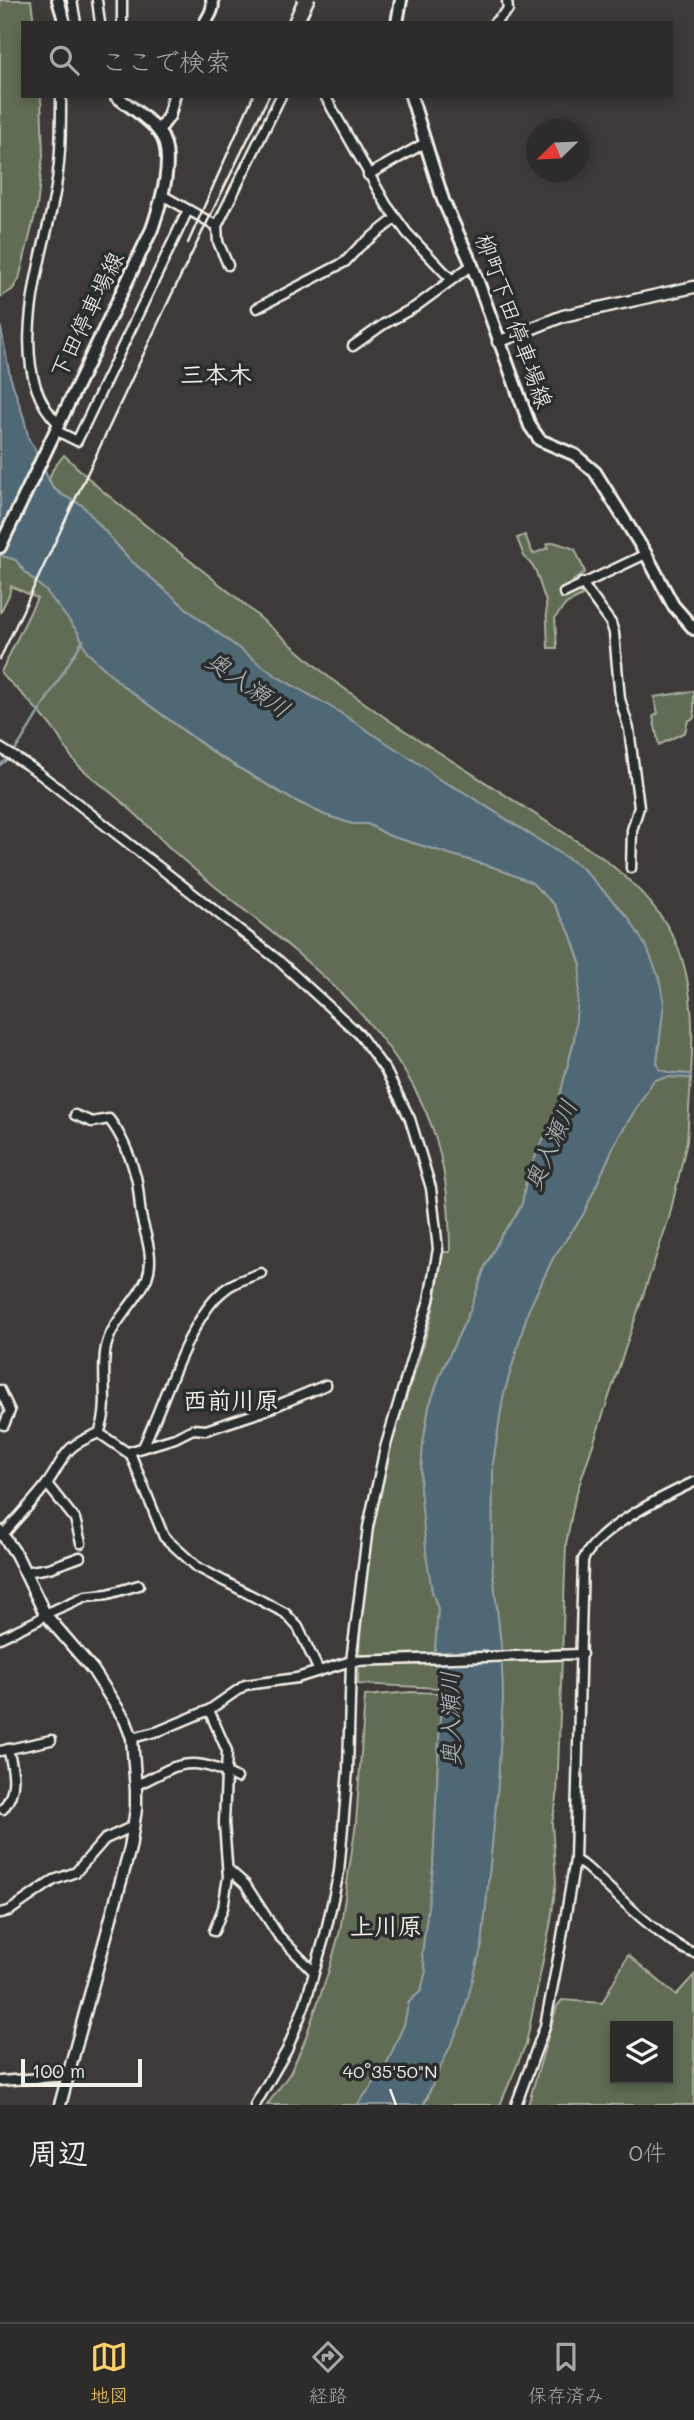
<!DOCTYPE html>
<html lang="ja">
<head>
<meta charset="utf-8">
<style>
  body { margin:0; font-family:Mali,"Klee One",sans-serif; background:#3a3837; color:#f1f3f6 }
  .controls { position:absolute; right:21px; bottom:21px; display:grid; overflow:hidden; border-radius:0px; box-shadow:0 4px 10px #0003 }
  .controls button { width:63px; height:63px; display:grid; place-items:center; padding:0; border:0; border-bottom:2px solid #494847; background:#2e2c2b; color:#f1f3f6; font:35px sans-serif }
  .compass { position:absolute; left:526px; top:119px; width:63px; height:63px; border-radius:50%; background:#2e2c2b; box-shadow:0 4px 10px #0003; rotate:247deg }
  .scale { position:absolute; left:21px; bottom:18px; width:121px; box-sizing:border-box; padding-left:7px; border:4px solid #f4f1e8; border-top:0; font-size:19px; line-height:24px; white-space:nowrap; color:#f4f1e8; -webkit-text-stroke:5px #2a2d2e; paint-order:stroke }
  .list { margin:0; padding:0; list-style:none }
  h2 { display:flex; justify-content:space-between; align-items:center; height:91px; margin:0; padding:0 28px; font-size:30px }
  h2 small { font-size:23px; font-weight:400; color:#a7a7a9 }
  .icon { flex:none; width:38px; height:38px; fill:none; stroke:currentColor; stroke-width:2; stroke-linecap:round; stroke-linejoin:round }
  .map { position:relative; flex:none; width:694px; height:2105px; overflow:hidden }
  .search { position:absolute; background:#2e2c2b; box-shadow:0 4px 10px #0003; left:21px; right:21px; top:21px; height:77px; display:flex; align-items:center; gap:18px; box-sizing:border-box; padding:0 24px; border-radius:0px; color:#a7a7a9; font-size:26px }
  .sheet { height:217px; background:#2e2c2b }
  nav { display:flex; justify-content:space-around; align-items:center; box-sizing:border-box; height:98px; border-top:2px solid #494847; background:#2e2c2b; font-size:19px; color:#a7a7a9 }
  nav a { display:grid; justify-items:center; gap:4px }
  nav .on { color:#ffd166 }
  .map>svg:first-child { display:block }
  .green { fill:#616c53; stroke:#aaae9e; stroke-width:2; fill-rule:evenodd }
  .water { fill:#506774; stroke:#929ea2; stroke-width:2 }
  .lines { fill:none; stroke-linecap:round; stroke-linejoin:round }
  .stream { stroke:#929ea2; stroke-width:2.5 }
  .minor-casing { stroke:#f4f1e8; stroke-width:13 }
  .tertiary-casing { stroke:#f4f1e8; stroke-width:15 }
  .secondary-casing { stroke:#f4f1e8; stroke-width:16 }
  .minor { stroke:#2a2d2e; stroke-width:8 }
  .tertiary { stroke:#2a2d2e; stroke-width:10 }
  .secondary { stroke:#2a2d2e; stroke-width:10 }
  .rail { stroke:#f4f1e8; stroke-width:2.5 }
  .ticks { fill:none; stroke:#f4f1e8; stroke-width:2.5 }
  .labels { text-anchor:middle; stroke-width:7; stroke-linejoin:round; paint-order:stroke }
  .street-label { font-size:23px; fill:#f4f1e8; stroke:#2a2d2e }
  .neighbourhood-label { font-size:24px; font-weight:bold; fill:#f4f1e8; stroke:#2a2d2e }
  .water-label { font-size:24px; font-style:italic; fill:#b2baba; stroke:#2a2d2e }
  .ticks-label { font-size:18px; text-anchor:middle; fill:#f4f1e8; stroke:#2a2d2e; stroke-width:7; stroke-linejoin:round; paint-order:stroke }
</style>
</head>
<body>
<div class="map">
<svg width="694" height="2105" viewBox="0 0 694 2105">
  <rect width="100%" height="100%" fill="#3d3a39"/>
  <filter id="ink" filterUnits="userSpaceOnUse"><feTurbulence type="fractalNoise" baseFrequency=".0143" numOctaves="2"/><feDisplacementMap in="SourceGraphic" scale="14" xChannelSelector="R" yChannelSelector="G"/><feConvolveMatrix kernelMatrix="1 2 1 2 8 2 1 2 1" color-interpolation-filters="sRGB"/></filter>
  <g filter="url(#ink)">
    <g class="green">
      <polygon points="0,0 31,0 34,23 23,23 23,96 41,96 43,155 37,207 19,279 12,290 0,297"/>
      <path d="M64 455 100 489 237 598 331 679 390 721 600 856C626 876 654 901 670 931 693 970 694 1030 691 1074L670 1073 659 1070 657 1062 664 1003 628 917 581 867 462 791 438 779 423 767 331 707 276 676 199 619 130 560 82 505 62 495 52 486 49 479 53 469Z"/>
      <polygon points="525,535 533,554 548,548 547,544 554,542 575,549 585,572 573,581 582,596 566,604 555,618 557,648 548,648 546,602 535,569 524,556 517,538"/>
      <path d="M0 555 16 560 25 572 46 591 78 632 88 653 122 685 215 754 290 798 325 815 353 824H368L390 836 493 867 531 882 554 904 570 933 581 965 579 1001 574 1041 556 1111 527 1176 522 1204 515 1217 501 1236 485 1267 470 1311 441 1373 429 1407 423 1444 420 1488 432 1591 438 1609 435 1651 440 1688 358 1684C360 1611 367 1534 386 1463 401 1406 425 1352 436 1295 439 1281 440 1266 442 1252H450C450 1206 445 1155 426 1112 376 997 263 931 173 851 159 838 146 823 131 810 114 794 95 781 78 765 68 755 63 742 54 730 45 717 27 699 15 687 10 681 4 679 1 672L37 598 11 586 9 595 0 613Z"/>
      <polygon points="694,691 694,718 688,721 685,732 659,745 653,717 658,713 654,697"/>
      <polygon points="669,1077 691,1078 687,1141 669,1218 575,1498 566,1544 557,1798 552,1823 556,1881 551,1921 526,2044 500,2105 423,2105 427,2099 482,1945 498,1783 503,1695 501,1646 492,1564 493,1463 503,1397 528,1311 553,1258 583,1215 616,1141 653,1080"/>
      <polygon points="411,1692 440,1693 441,1698 433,1868 422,1955 426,1971 421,1991 409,2002 404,2025 384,2070 357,2105 267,2105 290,2073 303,2045 328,1973 340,1931 356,1823 365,1696"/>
      <path d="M628 1955 676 1995 694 1975V2105H528L557 2006 562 2000 602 2003ZM615 2026H668V2079H615Z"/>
    </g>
    <polygon class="water" points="0,323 10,376 24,418 29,440 34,447 52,487 62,495 82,505 130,560 199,619 276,676 331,707 424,767 438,779 462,791 581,867 628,917 647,948 659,978 664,1003 657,1062 659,1069 670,1073 691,1074 691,1078 669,1077 654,1080 616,1141 583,1215 553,1258 528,1311 503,1397 493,1463 492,1564 501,1646 503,1695 498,1783 482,1945 461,2023 423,2105 357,2105 384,2070 404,2025 409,2002 421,1991 426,1971 422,1955 433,1868 441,1698 435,1651 438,1609 432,1591 427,1560 420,1488 423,1444 429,1407 441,1373 470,1311 485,1267 501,1236 515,1217 522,1204 527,1176 556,1111 574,1041 581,965 570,933 554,904 531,882 493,867 390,836 368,824 353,824 325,815 290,798 216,754 122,685 88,653 78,632 46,591 25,572 16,560 0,555"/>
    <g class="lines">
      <polyline class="stream" points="0,765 11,756 20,743 83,640"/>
      <defs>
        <g id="minor">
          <polyline points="72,0 76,23"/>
          <polyline points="97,0 100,23"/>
          <polyline points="122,23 122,0"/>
          <polyline points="494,23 508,10 507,0"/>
          <polyline points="325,96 386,204 407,233 451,279"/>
          <polyline points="368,175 425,143"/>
          <polyline points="162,195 217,226"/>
          <polyline points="228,265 218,242 217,226 281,96"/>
          <polyline points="257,308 345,262 359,247 396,218"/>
          <polyline points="353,346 384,324 415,307 472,265"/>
          <path d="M58 423C4 371 40 266 53 203 61 167 61 132 61 96"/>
          <polyline points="55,430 77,441 188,210"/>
          <polyline points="582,583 611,623 614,633 620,699 629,729 639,807 632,830 631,868"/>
          <polyline points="564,593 646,554"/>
          <polyline points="0,748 32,768 278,960 359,1034 386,1071 410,1119 431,1188 438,1249 429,1300 385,1448 368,1527 351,1661 348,1770 339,1872 325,1935 305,2004 287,2050 255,2105"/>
          <polyline points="0,1390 10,1411 4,1425"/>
          <polyline points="99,1433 131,1455 164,1537 197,1567 285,1613 298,1627 319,1671"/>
          <path d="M143 1447C163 1406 188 1320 222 1292 233 1282 247 1278 261 1273"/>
          <polyline points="128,1452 175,1438 193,1429 206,1430 261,1412 326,1385"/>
          <polyline points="47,1484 75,1519 81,1543"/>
          <path d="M3 1535C17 1518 33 1502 46 1485 68 1455 59 1449 99 1433 111 1406 100 1375 106 1347 112 1320 137 1303 147 1278 155 1257 145 1235 141 1215 139 1202 139 1189 136 1177 131 1157 121 1134 109 1119L92 1122 75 1115"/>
          <polyline points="25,1572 49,1568 80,1557"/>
          <polyline points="0,1638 38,1620 45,1614 86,1596 108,1594 139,1585"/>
          <polyline points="209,1710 227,1751 224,1823 228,1877 223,1908 214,1931"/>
          <polyline points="132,1738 159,1731 209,1710 245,1685 297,1678 351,1661 582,1654"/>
          <polyline points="0,1751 51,1740"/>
          <path d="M136 1785C147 1781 156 1775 167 1770 192 1758 214 1766 237 1778"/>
          <path d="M3 1809C18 1790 14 1771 8 1749"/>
          <path d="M575 1860 586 1867C612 1890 663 1943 694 1953"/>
          <polyline points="228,1869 245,1884 278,1935 314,1972"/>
          <polyline points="0,1913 9,1911 54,1880 76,1872 105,1839 134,1826"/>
          <polyline points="0,2081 68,2076"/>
          <path d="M516 2105 545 2026 561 1943 575 1860 583 1560C598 1528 662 1497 694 1482"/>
        </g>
        <g id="tertiary">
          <polyline points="498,342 563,316 694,287"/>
          <polyline points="0,1531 16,1554 45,1614 93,1670 125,1720 132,1738 136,1791 136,1809 130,1848 60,2105"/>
        </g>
        <g id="secondary">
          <polyline points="58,0 65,23"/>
          <path d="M205 23C209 16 215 8 212 0"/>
          <polyline points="397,23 401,0"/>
          <polyline points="411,96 443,200 472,265 530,426 540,440 575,455 595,472 646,554 673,605 694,629"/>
          <polyline points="158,131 169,116 174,96"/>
          <path d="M0 547 152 229C160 205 177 155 159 132 148 118 130 107 116 96"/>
        </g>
      </defs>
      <use href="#minor" class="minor-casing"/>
      <use href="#tertiary" class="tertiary-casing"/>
      <use href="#secondary" class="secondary-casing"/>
      <use href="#minor" class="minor"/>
      <use href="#tertiary" class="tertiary"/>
      <use href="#secondary" class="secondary"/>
      <g class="rail">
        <polyline points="287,23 297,0"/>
        <polyline points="304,23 315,0"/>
        <polyline points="188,243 253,96"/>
        <polyline points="0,659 170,298 269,96"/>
      </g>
    </g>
  </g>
  <path class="ticks" d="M390 2089 396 2105"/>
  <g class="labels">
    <g class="street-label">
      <text transform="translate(87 315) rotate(-64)" y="8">下田停車場線</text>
      <text transform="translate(514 321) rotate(70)" y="8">柳町下田停車場線</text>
    </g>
    <g class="neighbourhood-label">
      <text x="216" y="383">三本木</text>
      <text x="231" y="1409">西前川原</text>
      <text x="386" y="1935">上川原</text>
    </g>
    <g class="water-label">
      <text transform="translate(248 685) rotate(35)" y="8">奥入瀬川</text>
      <text transform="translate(551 1145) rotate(-66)" y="8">奥入瀬川</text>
      <text transform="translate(451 1719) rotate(-91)" y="8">奥入瀬川</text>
    </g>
  </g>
  <g class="ticks-label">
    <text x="390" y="2078">40°35'50"N</text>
  </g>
</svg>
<div class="controls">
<button><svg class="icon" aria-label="layers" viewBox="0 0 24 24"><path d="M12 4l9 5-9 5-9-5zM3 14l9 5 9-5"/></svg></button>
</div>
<svg class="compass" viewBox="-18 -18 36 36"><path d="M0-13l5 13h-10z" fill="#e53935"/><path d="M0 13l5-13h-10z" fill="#a7a7a9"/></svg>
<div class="scale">100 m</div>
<div class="search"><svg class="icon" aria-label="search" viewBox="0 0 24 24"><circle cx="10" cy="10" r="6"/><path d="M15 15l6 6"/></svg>ここで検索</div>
</div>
<section class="sheet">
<h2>周辺<small>0件</small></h2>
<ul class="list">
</ul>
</section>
<nav>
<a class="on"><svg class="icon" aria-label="map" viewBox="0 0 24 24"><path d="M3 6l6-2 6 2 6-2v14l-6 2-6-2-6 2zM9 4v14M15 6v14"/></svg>地図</a>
<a><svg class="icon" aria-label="directions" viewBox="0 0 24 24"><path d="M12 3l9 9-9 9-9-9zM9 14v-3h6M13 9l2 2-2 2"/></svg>経路</a>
<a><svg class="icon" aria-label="saved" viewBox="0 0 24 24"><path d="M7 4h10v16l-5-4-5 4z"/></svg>保存済み</a>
</nav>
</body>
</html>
